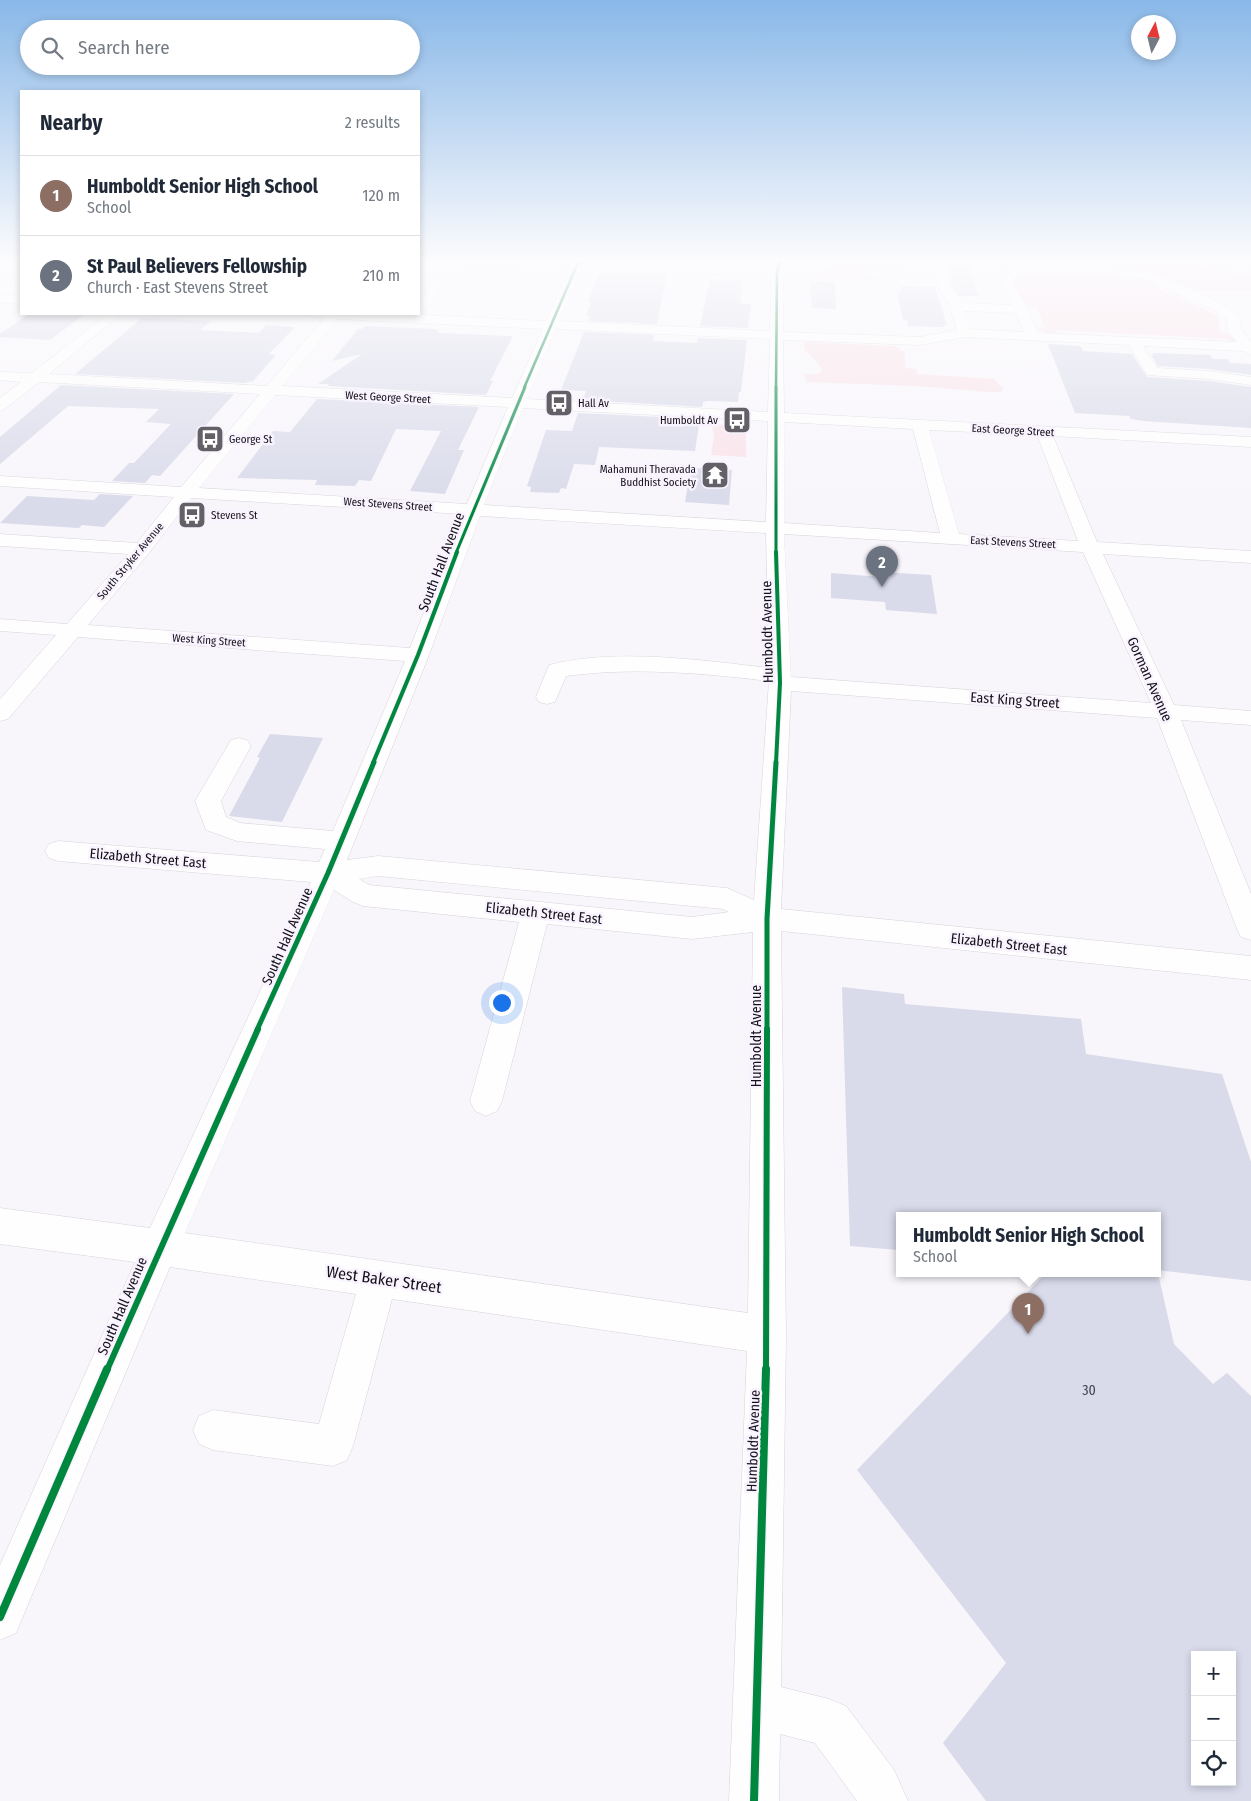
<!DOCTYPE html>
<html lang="en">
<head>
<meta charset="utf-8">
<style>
  body { margin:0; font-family:"Fira Sans Condensed",sans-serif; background:#f2f2f3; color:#1f2937 }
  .controls { position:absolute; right:15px; bottom:15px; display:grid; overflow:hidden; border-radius:0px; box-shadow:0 2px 8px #0003 }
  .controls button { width:45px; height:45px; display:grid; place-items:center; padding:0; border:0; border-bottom:1px solid #e0e1e3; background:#fff; color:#1f2937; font:25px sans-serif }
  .compass { position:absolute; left:1131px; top:15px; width:45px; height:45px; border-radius:50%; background:#fff; box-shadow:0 2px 8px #0003; rotate:7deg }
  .you { position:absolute; left:501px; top:1002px; width:18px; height:18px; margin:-12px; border:4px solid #fff; border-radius:50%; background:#1a73e8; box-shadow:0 0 0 8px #1a73e833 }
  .badge { display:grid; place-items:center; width:32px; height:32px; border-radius:50%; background:#0b8043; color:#fff; font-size:16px; font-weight:700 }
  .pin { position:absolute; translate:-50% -41px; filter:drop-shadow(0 1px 2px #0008) }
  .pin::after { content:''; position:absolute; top:26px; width:18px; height:15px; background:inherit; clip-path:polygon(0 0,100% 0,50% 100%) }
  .popup { position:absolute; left:896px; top:1212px; width:265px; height:65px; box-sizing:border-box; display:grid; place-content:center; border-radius:0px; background:#fff; filter:drop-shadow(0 1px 4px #0005); font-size:16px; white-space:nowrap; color:#747a83 }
  .popup b { font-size:19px; color:#1f2937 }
  .popup::after { content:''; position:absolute; left:50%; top:100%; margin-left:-10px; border:10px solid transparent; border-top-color:#fff }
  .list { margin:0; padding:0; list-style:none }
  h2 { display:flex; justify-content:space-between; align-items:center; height:65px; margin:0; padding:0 20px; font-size:21px }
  h2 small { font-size:16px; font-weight:400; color:#747a83 }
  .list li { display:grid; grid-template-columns:32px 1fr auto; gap:15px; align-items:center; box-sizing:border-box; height:80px; padding:0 20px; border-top:1px solid #e0e1e3 }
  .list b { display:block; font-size:19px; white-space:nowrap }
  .list p { margin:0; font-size:16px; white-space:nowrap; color:#747a83 }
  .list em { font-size:16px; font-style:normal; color:#747a83 }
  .icon { flex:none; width:28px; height:28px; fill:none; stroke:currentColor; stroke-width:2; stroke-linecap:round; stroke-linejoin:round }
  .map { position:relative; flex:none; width:1251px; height:1801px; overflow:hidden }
  .search { position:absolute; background:#fff; box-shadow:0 2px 8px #0003; left:20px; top:20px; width:400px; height:55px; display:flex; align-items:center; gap:12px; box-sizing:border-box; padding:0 18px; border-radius:28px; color:#747a83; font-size:19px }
  .panel { position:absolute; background:#fff; box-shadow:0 2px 8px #0003; left:20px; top:90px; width:400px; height:225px; border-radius:0px }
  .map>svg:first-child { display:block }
  .green { fill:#f9e2e9 }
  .building { fill:#d9daea; fill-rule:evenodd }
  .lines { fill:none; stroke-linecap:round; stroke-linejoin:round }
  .minor-casing { stroke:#d6d3da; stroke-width:1 }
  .minor { fill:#fefefe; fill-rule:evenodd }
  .cycleway-far5-casing { stroke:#f8f3fe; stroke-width:4 }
  .cycleway-far4-casing { stroke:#f8f3fe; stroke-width:5 }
  .cycleway-far3-casing { stroke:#f8f3fe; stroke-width:6 }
  .cycleway-far2-casing { stroke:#f8f3fe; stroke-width:8 }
  .cycleway-far1-casing { stroke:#f8f3fe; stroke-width:9 }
  .cycleway-casing { stroke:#f8f3fe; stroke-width:11 }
  .cycleway-far5 { stroke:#00873e; stroke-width:2.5 }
  .cycleway-far4 { stroke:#00873e; stroke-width:3 }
  .cycleway-far3 { stroke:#00873e; stroke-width:4 }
  .cycleway-far2 { stroke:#00873e; stroke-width:5 }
  .cycleway-far1 { stroke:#00873e; stroke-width:6 }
  .cycleway { stroke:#00873e; stroke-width:8 }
  .labels { text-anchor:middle; stroke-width:5; stroke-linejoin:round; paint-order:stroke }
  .far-street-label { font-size:11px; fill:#141018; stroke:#f8f3fe }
  .far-poi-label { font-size:11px; fill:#141018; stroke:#f8f3fe; text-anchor:start }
  .street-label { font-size:14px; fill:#141018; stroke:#f8f3fe }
  .near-number-label { font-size:14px; fill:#45424c }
  .near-street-label { font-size:16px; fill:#141018; stroke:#f8f3fe }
</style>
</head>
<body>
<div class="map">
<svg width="1251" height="1801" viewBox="0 0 1251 1801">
  <rect width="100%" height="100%" fill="#f8f6fb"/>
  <g class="green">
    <polygon points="848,258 925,258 924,262 865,269 865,276 877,277 877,280 822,279 824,271"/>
    <polygon points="1041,258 1171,258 1208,268 1204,263 1208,261 1219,264 1218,268 1214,269 1251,276 1251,290 1180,290 1175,281 1158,275 1099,262"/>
    <path d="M1022 270C1038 273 1063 279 1078 271 1107 272 1139 272 1165 287H1155L1168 294 1185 296 1177 297 1218 316 1220 332 1231 336 1238 343H1230L1227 339 1055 330 1056 335 1044 333 1035 327 1045 328 1037 308 1025 303 1007 279Z"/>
    <polygon points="804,342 895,346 904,352 906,368 916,369 917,374 994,379 1003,389 1001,392 990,392 916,386 807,382 804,374 818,374 822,370 817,362 804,349"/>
    <polygon points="712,424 746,426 746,457 711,455 714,435"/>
  </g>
  <g class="building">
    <polygon points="945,262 969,263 978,296 959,296 953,289"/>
    <polygon points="600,272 667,274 657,324 589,321 590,316 586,316 591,302 588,301"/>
    <polygon points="710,279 743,280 740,303 751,304 748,328 700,326"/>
    <polygon points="810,281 835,282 836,309 812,308"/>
    <polygon points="905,286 935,287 947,325 943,324 944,327 908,326 907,320 903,320 897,293 901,293 900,287"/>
    <polygon points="29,314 85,314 50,340 0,337 0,334"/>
    <polygon points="142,318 211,321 200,330 259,333 266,325 295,327 269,354 276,355 253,381 244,383 75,374"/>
    <polygon points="365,326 436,329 439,333 513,336 490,381 493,381 486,395 328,386 329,384 318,384 362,354 332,361 358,329 362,329"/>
    <polygon points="584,332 654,335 653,341 697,343 698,338 747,340 741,392 739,392 738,402 708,401 703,402 702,407 583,400 586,391 561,390"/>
    <polygon points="1048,344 1080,346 1083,351 1132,354 1147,377 1209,381 1251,387 1251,428 1144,421 1131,419 1129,416 1075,413"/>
    <polygon points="1152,353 1210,355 1213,359 1228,359 1230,363 1251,364 1251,375 1209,369 1158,366 1151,355 1154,355"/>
    <polygon points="61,385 234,394 160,476 152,475 145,483 112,481 129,463 134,463 171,424 146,422 159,409 68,406 0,464 0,437"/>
    <polygon points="317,399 479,407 458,450 464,450 445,494 410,491 441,431 396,429 371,481 359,480 355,486 315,485 317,480 237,478 273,431 290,432"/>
    <polygon points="578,413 700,419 695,451 599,447 595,465 574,464 566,489 561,488 559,493 530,492 531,487 527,486 546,430 572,431"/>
    <polygon points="691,468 732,470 729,505 685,502"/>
    <polygon points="100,494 133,496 104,527 82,525 79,528 0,523 27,496 94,500"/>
    <polygon points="881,572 931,575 937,614 886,610 885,602 831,598 831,573 881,577"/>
    <polygon points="270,734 323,738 282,822 229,816 260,758 257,757"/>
    <polygon points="842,987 904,994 905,1004 1081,1019 1086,1054 1222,1074 1251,1162 1251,1281 1157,1270 1157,1215 899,1215 899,1250 850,1246"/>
    <path d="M1046 1273H1158L1174 1344 1213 1384 1227 1373 1251 1396V1801H986L943 1743 1006 1663 857 1470ZM1195 1655H1232V1782H1195Z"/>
  </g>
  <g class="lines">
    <defs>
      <g id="minor">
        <path d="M419 258 573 260 574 258H586L585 261 772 268 779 258H791L783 272V332L920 337 957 330 949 303 939 290 929 258H941L951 289 962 303 1012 305 1001 279C1003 274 1006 271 1011 269 1028 261 1132 267 1152 273 1171 280 1229 303 1240 318L1241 329 1251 342V355L1244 351 1143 346 1157 368 1209 371 1251 377V385L1209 379 1147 375 1129 345 965 337 920 345 783 340 784 413 1251 437V447L1053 436 1097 542 1251 551V563L1103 554 1174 705 1251 711V725L1181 720 1251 894V940L1241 937 1237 929 1157 718 791 691 781 909 1251 956V980L781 931 786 1335 781 1687 829 1699 846 1706 894 1770 908 1801H857L815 1743 780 1734 779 1801H729L747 1351 392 1299 353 1446 347 1460 333 1466 213 1450 199 1444 193 1430 199 1416 213 1410 319 1424 356 1294 170 1267 16 1633 0 1640V1565L135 1262 0 1244V1208L150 1228 311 882 58 861 49 858 45 851 49 844 58 841 319 862 325 849 237 841 206 830 195 801 231 740 239 738 247 740 251 746 221 801 226 817 240 823 333 831 405 661 78 637 8 719 0 721V699L56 635 0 631V619L67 624 128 554 0 546V534L137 543 174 497 0 486V476L181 487 260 394 39 382 5 409 0 411V398L21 382 0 380V372L32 373 107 314H121L49 374 267 386 324 318 311 317 310 314H396L546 321 570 267 419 262ZM582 268 771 275 770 331 559 321ZM1030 273 1114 275 1145 279 1217 312 1226 319 1227 330 1237 342 1038 333 1013 279 1019 274ZM964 311 1016 313 1024 332 970 329ZM338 319 543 329 512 398 282 386ZM556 329 770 339 768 412 527 399ZM275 395 508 407 467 504 199 488ZM523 408 768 421 766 522 484 505ZM784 422 913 429 940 533 784 523ZM929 430 1037 435 1078 541 959 534ZM191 498 462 514 410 648 88 625 149 553ZM480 516 766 533 769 668C701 660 615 648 549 665L536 697 539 702 547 704 555 702 566 676C634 667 701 673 769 681L754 900 727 888 378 856 347 860 429 655ZM784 534 1083 552 1151 703 791 677ZM378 876 723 909 729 912 692 917 369 885 359 879ZM334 890 353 902 363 906 519 922 470 1101 475 1111 486 1116 497 1111 502 1101 547 924 692 939 753 932 748 1313 185 1233Z"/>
        <polygon points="442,275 448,279 424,313 419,314 418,314 419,301 438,276"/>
        <polygon points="0,295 21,296 21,304 0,303"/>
      </g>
    </defs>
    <use href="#minor" class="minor-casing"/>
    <use href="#minor" class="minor"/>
    <defs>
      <g id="cycleway-far5">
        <polyline points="524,388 580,258"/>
        <polyline points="776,388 777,272 780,263 785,258"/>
      </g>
      <g id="cycleway-far4">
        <polyline points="456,553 525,387"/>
        <polyline points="776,553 776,387"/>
      </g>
      <g id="cycleway-far3">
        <polyline points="373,763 418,655 457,552"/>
        <polyline points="776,763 780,683 776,552"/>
      </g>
      <g id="cycleway-far2">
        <polyline points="257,1030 328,873 374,762"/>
        <polyline points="767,1030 767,919 776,762"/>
      </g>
      <g id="cycleway-far1">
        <polyline points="107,1370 258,1029"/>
        <polyline points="766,1370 767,1029"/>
      </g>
      <g id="cycleway">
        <polyline points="0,1617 107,1369"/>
        <polyline points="754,1801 766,1369"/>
      </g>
    </defs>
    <use href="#cycleway-far5" class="cycleway-far5-casing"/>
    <use href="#cycleway-far4" class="cycleway-far4-casing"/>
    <use href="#cycleway-far3" class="cycleway-far3-casing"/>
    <use href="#cycleway-far2" class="cycleway-far2-casing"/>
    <use href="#cycleway-far1" class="cycleway-far1-casing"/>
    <use href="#cycleway" class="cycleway-casing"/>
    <use href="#cycleway-far5" class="cycleway-far5"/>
    <use href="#cycleway-far4" class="cycleway-far4"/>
    <use href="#cycleway-far3" class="cycleway-far3"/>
    <use href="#cycleway-far2" class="cycleway-far2"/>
    <use href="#cycleway-far1" class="cycleway-far1"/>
    <use href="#cycleway" class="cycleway"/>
  </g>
  <linearGradient id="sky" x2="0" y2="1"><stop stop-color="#89b8e8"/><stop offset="0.51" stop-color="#fcfbfd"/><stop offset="1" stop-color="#fcfbfd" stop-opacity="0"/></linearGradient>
  <rect width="1251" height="510" fill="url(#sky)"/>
  <defs>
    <symbol id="bus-square" viewBox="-11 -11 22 22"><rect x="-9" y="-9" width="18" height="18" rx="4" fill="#646067" stroke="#f8f3fe"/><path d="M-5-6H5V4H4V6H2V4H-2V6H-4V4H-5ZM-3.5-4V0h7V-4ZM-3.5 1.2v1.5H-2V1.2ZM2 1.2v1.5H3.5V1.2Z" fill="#fff"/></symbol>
    <symbol id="temple-square" viewBox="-11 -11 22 22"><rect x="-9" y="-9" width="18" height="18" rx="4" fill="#646067" stroke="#f8f3fe"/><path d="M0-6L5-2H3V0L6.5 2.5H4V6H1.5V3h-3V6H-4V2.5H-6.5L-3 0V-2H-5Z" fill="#fff"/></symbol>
  </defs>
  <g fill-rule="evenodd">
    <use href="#bus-square" x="543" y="387" width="32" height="32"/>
    <use href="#bus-square" x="721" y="404" width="32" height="32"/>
    <use href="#bus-square" x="194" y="423" width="32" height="32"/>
    <use href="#temple-square" x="699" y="459" width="32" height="32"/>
    <use href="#bus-square" x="176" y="499" width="32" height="32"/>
  </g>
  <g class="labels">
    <g class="far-street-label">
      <text transform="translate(388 397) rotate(3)" y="4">West George Street</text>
      <text transform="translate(1013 430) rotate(3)" y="4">East George Street</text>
      <text transform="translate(388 504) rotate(4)" y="4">West Stevens Street</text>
      <text transform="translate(1013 542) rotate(3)" y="4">East Stevens Street</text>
      <text transform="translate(130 561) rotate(-50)" y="4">South Stryker Avenue</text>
      <text transform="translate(209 640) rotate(4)" y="4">West King Street</text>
    </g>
    <g class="far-poi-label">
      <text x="578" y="407">Hall Av</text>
      <text x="718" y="424" text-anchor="end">Humboldt Av</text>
      <text x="229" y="443">George St</text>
      <text x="696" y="473" text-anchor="end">Mahamuni Theravada<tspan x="696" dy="13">Buddhist Society</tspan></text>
      <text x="211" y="519">Stevens St</text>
    </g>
    <g class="street-label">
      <text transform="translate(441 562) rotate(-69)" y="5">South Hall Avenue</text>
      <text transform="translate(767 632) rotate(-91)" y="5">Humboldt Avenue</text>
      <text transform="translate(1150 679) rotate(66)" y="5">Gorman Avenue</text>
      <text transform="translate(1015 700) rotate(4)" y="5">East King Street</text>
      <text transform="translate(148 858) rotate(5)" y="5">Elizabeth Street East</text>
      <text transform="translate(544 913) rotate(6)" y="5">Elizabeth Street East</text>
      <text transform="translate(287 936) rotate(-66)" y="5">South Hall Avenue</text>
      <text transform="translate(1009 944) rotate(6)" y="5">Elizabeth Street East</text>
      <text transform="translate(756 1036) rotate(-90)" y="5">Humboldt Avenue</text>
      <text transform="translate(122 1306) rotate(-67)" y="5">South Hall Avenue</text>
      <text transform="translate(753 1441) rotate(-88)" y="5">Humboldt Avenue</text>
    </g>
    <g class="near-number-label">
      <text x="1089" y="1395">30</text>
    </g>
    <g class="near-street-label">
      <text transform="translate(384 1279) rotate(8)" y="6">West Baker Street</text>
    </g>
  </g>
</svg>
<div class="controls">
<button>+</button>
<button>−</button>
<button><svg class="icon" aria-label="locate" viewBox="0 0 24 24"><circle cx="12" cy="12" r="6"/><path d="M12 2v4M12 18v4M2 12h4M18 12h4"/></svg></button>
</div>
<svg class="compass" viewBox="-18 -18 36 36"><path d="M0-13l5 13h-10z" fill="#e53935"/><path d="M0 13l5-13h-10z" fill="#747a83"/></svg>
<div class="you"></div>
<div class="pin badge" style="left:1028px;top:1334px;background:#8d6e63">1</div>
<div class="popup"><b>Humboldt Senior High School</b>School</div>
<div class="pin badge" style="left:882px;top:587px;background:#6b7280">2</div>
<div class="search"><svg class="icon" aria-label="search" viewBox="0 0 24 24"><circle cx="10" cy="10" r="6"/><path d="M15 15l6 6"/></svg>Search here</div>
<section class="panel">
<h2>Nearby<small>2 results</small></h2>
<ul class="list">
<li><span class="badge" style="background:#8d6e63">1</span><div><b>Humboldt Senior High School</b><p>School</p></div><em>120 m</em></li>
<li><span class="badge" style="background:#6b7280">2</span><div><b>St Paul Believers Fellowship</b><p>Church · East Stevens Street</p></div><em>210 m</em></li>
</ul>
</section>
</div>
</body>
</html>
